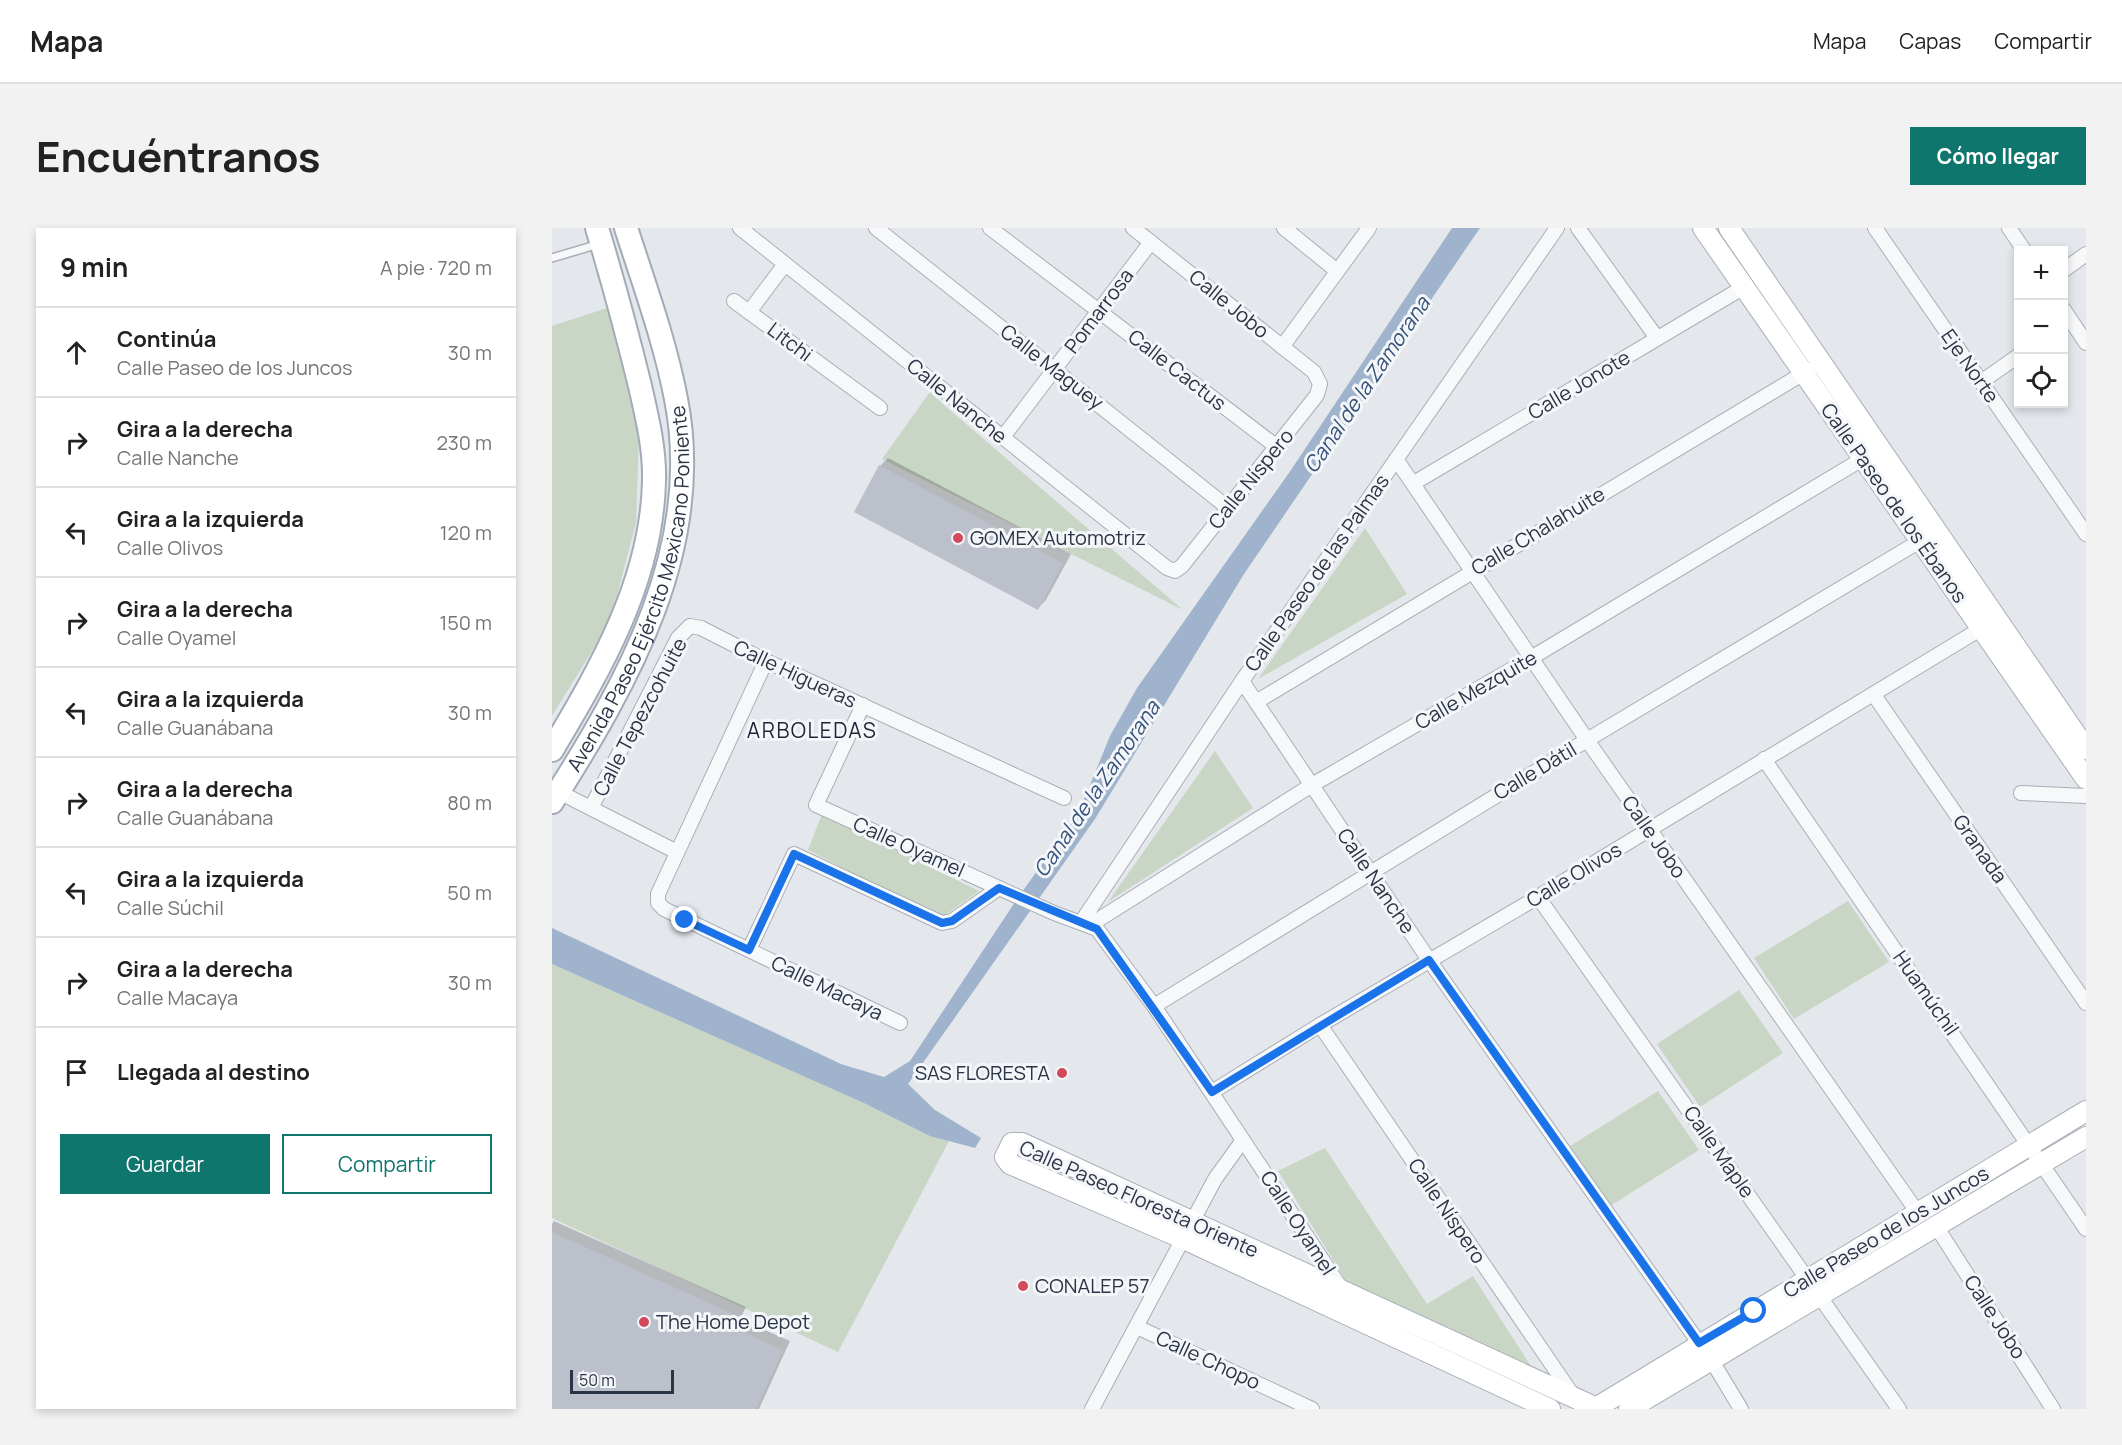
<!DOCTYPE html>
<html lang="es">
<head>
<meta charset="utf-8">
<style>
  body { margin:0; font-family:Manrope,sans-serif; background:#f2f2f2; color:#222 }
  .controls { position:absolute; right:18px; top:18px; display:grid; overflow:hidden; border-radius:0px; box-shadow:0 3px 9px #0003 }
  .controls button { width:54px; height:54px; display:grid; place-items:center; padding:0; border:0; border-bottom:2px solid #e0e0e0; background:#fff; color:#222; font:30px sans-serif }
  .scale { position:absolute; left:18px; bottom:15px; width:104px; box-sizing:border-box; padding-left:6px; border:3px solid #2b3445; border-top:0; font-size:16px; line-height:21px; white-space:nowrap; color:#2b3445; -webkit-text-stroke:4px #f4f6f9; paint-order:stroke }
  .stop { position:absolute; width:18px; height:18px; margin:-14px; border:4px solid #1a73e8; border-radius:50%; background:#fff }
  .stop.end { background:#1a73e8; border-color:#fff; box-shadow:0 2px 6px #0008 }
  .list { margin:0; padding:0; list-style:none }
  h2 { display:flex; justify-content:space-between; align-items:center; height:78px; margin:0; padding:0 24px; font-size:26px }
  h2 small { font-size:20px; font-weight:400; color:#767676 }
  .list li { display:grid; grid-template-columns:39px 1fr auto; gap:18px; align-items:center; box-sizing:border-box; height:90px; padding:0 24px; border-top:2px solid #e0e0e0 }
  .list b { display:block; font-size:22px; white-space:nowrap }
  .list p { margin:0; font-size:20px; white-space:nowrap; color:#767676 }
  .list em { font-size:20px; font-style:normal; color:#767676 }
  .actions { display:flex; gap:12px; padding:18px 24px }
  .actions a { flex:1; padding:14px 0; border:2px solid #0f766e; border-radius:0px; text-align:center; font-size:21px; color:#0f766e }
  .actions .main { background:#0f766e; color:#fff }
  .icon { flex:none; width:33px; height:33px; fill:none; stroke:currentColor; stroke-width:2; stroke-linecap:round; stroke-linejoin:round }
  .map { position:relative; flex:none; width:1534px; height:1181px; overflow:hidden; border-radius:0px }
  header { display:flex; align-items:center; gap:36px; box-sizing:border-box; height:84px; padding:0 30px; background:#fff; border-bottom:2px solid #e0e0e0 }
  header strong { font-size:28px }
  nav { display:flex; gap:33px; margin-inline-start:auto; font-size:21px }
  .intro { display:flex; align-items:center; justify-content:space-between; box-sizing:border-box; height:144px; padding:0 36px }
  h1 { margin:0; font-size:42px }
  .button { padding:15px 27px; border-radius:0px; background:#0f766e; color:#fff; font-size:21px; font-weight:700 }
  main { display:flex; gap:36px; padding:0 36px }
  aside { flex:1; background:#fff; border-radius:0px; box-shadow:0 3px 9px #0003 }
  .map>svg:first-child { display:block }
  .green { fill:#c9d6c5 }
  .water { fill:#9fb4cc }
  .shadow { fill:#0003 }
  .building { fill:#bbc0ca }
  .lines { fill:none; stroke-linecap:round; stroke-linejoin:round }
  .lane-casing { stroke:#a9aeb7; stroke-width:10 }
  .street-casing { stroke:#a9aeb7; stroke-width:16 }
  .secondary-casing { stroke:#a9aeb7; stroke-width:22 }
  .primary-casing { stroke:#a3abb8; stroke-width:26 }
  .lane { stroke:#f7f8fa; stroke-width:7 }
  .street { stroke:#f7f8fa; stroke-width:14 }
  .secondary { stroke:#fff; stroke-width:20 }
  .primary { stroke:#fff; stroke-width:22 }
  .route { stroke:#1a73e8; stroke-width:8 }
  .poi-dot { fill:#d1495b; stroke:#f4f6f9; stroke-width:2 }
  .labels { text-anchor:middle; stroke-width:6; stroke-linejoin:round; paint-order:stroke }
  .street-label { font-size:20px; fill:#2b3445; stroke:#f4f6f9 }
  .poi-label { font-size:20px; fill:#2b3445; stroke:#f4f6f9; text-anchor:start }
  .water-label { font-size:21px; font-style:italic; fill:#34527a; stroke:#f4f6f9 }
  .neighbourhood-label { font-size:21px; letter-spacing:1.5px; fill:#1d2536; stroke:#f4f6f9 }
</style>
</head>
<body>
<header>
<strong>Mapa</strong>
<nav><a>Mapa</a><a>Capas</a><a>Compartir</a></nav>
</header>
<div class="intro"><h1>Encuéntranos</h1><a class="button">Cómo llegar</a></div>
<main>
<aside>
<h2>9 min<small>A pie · 720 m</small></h2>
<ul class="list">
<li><svg class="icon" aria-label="ahead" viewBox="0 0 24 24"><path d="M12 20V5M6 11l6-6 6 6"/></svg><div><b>Continúa</b><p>Calle Paseo de los Juncos</p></div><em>30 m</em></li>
<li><svg class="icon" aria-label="right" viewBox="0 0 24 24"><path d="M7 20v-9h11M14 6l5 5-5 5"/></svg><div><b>Gira a la derecha</b><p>Calle Nanche</p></div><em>230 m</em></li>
<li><svg class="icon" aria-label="left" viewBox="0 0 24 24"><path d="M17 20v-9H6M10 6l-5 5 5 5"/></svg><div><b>Gira a la izquierda</b><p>Calle Olivos</p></div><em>120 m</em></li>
<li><svg class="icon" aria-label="right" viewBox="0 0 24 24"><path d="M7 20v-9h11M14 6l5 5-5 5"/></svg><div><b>Gira a la derecha</b><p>Calle Oyamel</p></div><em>150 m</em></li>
<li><svg class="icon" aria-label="left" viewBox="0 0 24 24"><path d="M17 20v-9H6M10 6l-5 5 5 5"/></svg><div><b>Gira a la izquierda</b><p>Calle Guanábana</p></div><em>30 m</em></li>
<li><svg class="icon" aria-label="right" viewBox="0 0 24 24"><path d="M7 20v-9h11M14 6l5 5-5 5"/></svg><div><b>Gira a la derecha</b><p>Calle Guanábana</p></div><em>80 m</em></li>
<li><svg class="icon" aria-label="left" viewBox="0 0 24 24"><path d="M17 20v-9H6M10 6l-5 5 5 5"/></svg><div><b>Gira a la izquierda</b><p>Calle Súchil</p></div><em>50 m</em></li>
<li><svg class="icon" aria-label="right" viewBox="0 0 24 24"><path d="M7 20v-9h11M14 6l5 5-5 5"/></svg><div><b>Gira a la derecha</b><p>Calle Macaya</p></div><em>30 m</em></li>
<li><svg class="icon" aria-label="arrive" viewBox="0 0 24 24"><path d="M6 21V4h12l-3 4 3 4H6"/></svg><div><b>Llegada al destino</b></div></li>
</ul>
<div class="actions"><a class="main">Guardar</a><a>Compartir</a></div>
</aside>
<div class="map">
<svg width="1534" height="1181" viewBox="0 0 1534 1181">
  <rect width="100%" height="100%" fill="#e4e7ec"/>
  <g class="green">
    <polygon points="58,79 87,206 84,295 58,394 0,488 0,98"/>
    <polygon points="378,164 378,165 631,382 330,231"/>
    <polygon points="813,300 855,366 706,451"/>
    <polygon points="663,523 701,580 556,674"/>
    <polygon points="270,586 427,663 389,690 256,622"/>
    <polygon points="1296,673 1337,734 1242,791 1202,730"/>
    <polygon points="0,736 397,913 286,1124 0,990"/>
    <polygon points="1187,762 1231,825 1148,879 1105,816"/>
    <polygon points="1106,863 1147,922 1058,978 1018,918"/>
    <polygon points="773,920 875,1076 921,1048 984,1146 798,1059 726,943"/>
  </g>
  <polygon class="water" points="900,0 928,0 692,346 543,591 356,856 383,882 429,910 423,920 378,908 314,876 0,736 0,700 289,836 332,849 358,833 465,671 527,584 558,508 585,460 739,242"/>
  <g class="shadow">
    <polygon points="336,230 519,326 494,372 486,380 328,238"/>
    <polygon points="2,993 194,1079 188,1091 238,1113 207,1181 0,1181 0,996"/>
  </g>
  <g class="building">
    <polygon points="327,237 511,335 486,382 302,284"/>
    <polygon points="0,1004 186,1088 181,1099 231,1122 204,1181 0,1181"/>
  </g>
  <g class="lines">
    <defs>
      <polyline id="lane" points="0,30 47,16"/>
      <g id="street">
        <polyline points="188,0 615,340 623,343 630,338 765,167 768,156 762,144 581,0"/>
        <polyline points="324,0 675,279"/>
        <polyline points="438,0 725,219"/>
        <polyline points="732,0 785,43"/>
        <polyline points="1026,0 1105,110"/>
        <polyline points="1323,0 1534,306"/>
        <polyline points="1457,0 1472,22"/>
        <polyline points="1512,42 1534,26"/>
        <polyline points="182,73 328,180"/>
        <polyline points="1512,82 1534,115"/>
        <polyline points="197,84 233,36"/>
        <polyline points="730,119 817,0"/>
        <polyline points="1429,154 1466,128"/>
        <polyline points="451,209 599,14"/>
        <polyline points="844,231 1035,512 1366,985"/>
        <polyline points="862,255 1192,59"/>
        <polyline points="214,433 106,666 106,675 112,681 348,795"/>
        <polyline points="690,453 877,732 1147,1115"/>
        <polyline points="1322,467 1534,775"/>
        <polyline points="704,474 1257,142"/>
        <polyline points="311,477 264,577 502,685 545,701 602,778 791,1063"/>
        <polyline points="1212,531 1534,1001"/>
        <polyline points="7,564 125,624"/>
        <polyline points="1469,565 1534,568"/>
        <polyline points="39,580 126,410 138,398 149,400 214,433 512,570"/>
        <polyline points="986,669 1347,1181"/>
        <polyline points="530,693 690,453 1005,0"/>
        <polyline points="538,697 760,557 979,430 1312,230"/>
        <polyline points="197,722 242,626 390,695 400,693 447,660"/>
        <polyline points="602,778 1035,512 1368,313"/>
        <polyline points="768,797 1022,1169"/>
        <polyline points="660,864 768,797 986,669 1435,397"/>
        <polyline points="1384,998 1501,1181"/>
        <polyline points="585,1099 760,1181"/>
        <polyline points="1160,1133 1189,1181"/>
        <polyline points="540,1181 663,951 691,912"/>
      </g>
      <g id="secondary">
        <polyline points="1151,0 1534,551"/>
        <polyline points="1177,0 1534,521"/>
        <polyline points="998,1181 632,1011 458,936 453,929 460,915 470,915 1047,1181"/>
        <polyline points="1042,1181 1534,883"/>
        <polyline points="1077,1181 1534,909"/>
      </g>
      <g id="primary">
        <path d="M0 522C49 440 100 352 102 253 103 221 95 189 88 158 75 105 61 53 45 0"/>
        <path id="s1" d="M0 574C76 454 153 319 124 171 113 113 92 56 74 0"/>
      </g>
    </defs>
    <use href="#lane" class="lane-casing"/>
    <use href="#street" class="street-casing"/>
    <use href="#secondary" class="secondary-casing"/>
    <use href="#primary" class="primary-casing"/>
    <use href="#lane" class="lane"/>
    <use href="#street" class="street"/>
    <use href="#secondary" class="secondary"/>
    <use href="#primary" class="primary"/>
  </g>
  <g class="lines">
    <polyline class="route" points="133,692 197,722 242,626 390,695 400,693 447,660 545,701 660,864 877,732 1147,1115 1202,1083"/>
  </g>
  <g class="poi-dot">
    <circle cx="406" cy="310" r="6"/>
    <circle cx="510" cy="845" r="6"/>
    <circle cx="471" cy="1058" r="6"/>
    <circle cx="92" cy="1094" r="6"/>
  </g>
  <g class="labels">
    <g class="street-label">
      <text transform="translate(677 76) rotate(39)" y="7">Calle Jobo</text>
      <text transform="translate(547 83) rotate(-53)" y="7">Pomarrosa</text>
      <text transform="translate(238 114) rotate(37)" y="7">Litchi</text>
      <text transform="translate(1418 138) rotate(55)" y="7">Eje Norte</text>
      <text transform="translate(500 139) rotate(38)" y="7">Calle Maguey</text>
      <text transform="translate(625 142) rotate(38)" y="7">Calle Cactus</text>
      <text transform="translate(1027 157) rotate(-31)" y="7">Calle Jonote</text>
      <text transform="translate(405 173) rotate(39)" y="7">Calle Nanche</text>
      <text transform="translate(699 251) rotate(-51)" y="7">Calle Níspero</text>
      <text transform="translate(1342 275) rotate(55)" y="7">Calle Paseo de los Ébanos</text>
      <text transform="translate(986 303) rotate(-31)" y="7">Calle Chalahuite</text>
      <text transform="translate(765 345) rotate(-55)" y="7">Calle Paseo de las Palmas</text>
      <text dy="7" stroke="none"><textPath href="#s1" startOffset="232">Avenida Paseo Ejército Mexicano Poniente</textPath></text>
      <text transform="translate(243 446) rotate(25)" y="7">Calle Higueras</text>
      <text transform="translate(924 462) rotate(-30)" y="7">Calle Mezquite</text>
      <text transform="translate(88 489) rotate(-62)" y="7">Calle Tepezcohuite</text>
      <text transform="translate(983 543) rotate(-31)" y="7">Calle Dátil</text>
      <text transform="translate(1102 609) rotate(55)" y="7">Calle Jobo</text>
      <text transform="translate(357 619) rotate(24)" y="7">Calle Oyamel</text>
      <text transform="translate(1428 621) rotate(55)" y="7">Granada</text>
      <text transform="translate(1022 647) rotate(-31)" y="7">Calle Olivos</text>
      <text transform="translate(824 653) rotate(56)" y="7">Calle Nanche</text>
      <text transform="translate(275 760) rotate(26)" y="7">Calle Macaya</text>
      <text transform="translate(1374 765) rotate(55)" y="7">Huamúchil</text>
      <text transform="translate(1167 924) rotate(55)" y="7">Calle Maple</text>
      <text transform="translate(587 971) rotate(24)" y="7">Calle Paseo Floresta Oriente</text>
      <text transform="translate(895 983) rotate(56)" y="7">Calle Níspero</text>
      <text transform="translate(746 995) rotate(57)" y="7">Calle Oyamel</text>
      <text transform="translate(1334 1004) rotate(-31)" y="7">Calle Paseo de los Juncos</text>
      <text transform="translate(1443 1089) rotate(57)" y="7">Calle Jobo</text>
      <text transform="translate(656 1132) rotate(25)" y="7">Calle Chopo</text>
    </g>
    <g class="poi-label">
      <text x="418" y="317">GOMEX Automotriz</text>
      <text x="498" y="852" text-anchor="end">SAS FLORESTA</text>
      <text x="483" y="1065">CONALEP 57</text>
      <text x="104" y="1101">The Home Depot</text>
    </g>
    <g class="water-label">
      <text transform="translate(815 157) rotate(-56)" y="7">Canal de la Zamorana</text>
      <text transform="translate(545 561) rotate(-56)" y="7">Canal de la Zamorana</text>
    </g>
    <g class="neighbourhood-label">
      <text x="260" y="510">ARBOLEDAS</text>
    </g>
  </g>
</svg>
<div class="controls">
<button>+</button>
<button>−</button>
<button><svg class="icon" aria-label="locate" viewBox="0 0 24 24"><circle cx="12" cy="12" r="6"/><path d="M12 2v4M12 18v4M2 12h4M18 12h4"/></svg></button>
</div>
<div class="scale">50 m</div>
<div class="stop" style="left:1202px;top:1083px"></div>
<div class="stop end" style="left:133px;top:692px"></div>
</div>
</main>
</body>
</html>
